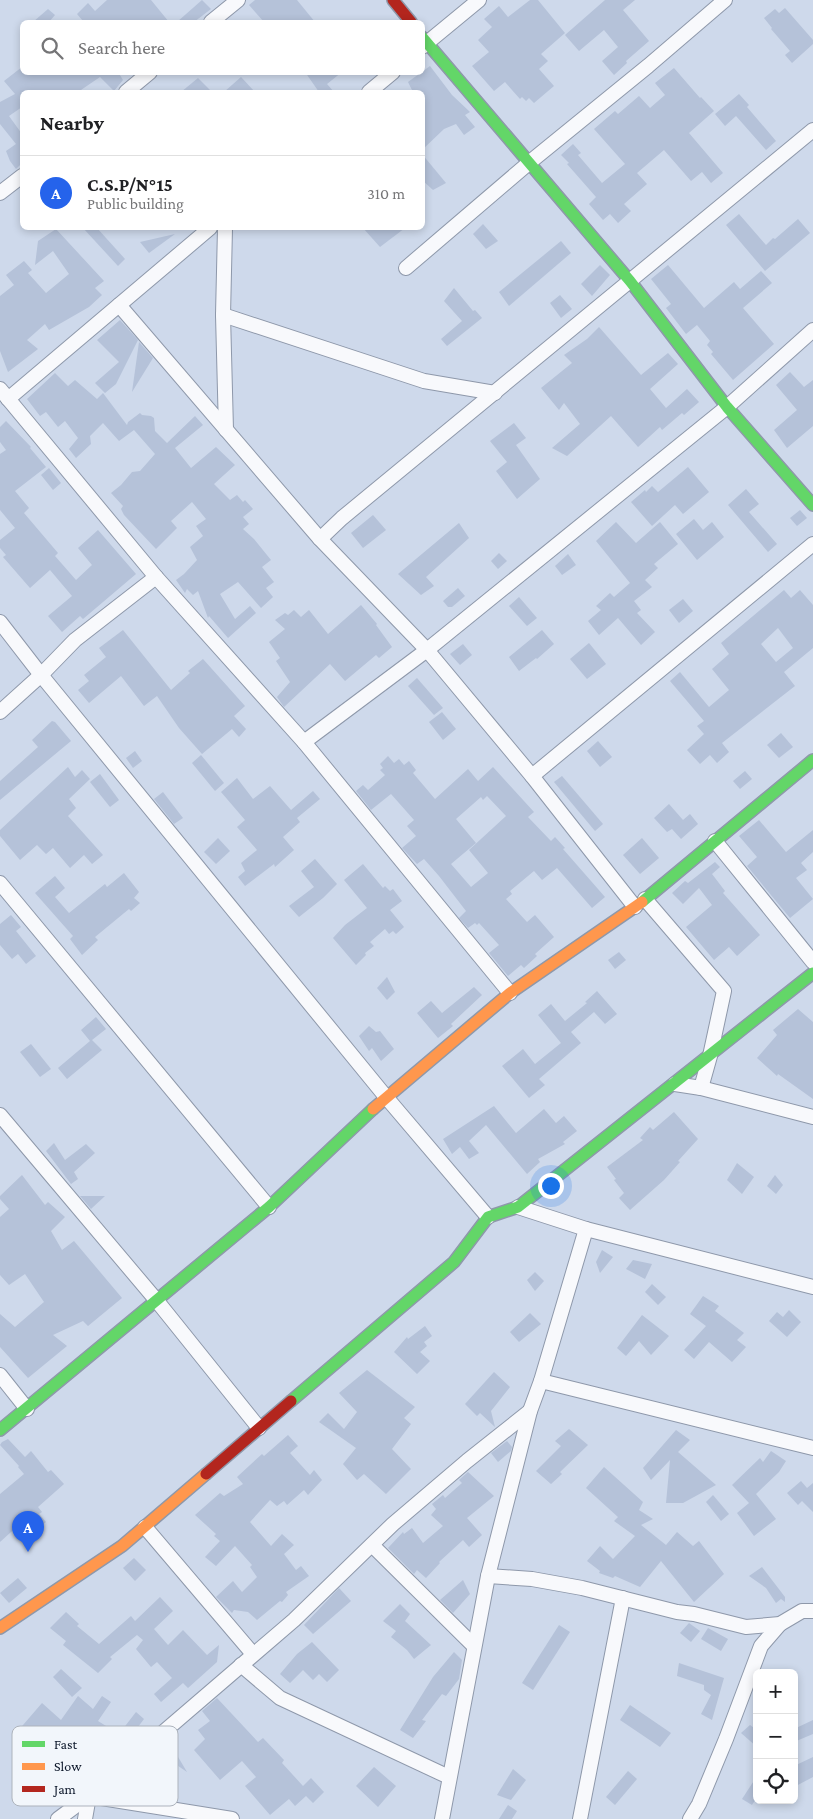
<!DOCTYPE html>
<html lang="en">
<head>
<meta charset="utf-8">
<style>
  body { margin:0; font-family:"Crimson Pro",serif; background:#f2f2f2; color:#202124 }
  .controls { position:absolute; right:15px; bottom:15px; display:grid; overflow:hidden; border-radius:8px; box-shadow:0 2px 8px #0003 }
  .controls button { width:45px; height:45px; display:grid; place-items:center; padding:0; border:0; border-bottom:1px solid #e0e0e0; background:#fff; color:#202124; font:25px sans-serif }
  .you { position:absolute; left:550px; top:1185px; width:18px; height:18px; margin:-12px; border:4px solid #fff; border-radius:50%; background:#1a73e8; box-shadow:0 0 0 8px #1a73e833 }
  .badge { display:grid; place-items:center; width:32px; height:32px; border-radius:50%; background:#2563eb; color:#fff; font-size:16px; font-weight:700 }
  .pin { position:absolute; translate:-50% -41px; filter:drop-shadow(0 1px 2px #0008) }
  .pin::after { content:''; position:absolute; top:26px; width:18px; height:15px; background:inherit; clip-path:polygon(0 0,100% 0,50% 100%) }
  .list { margin:0; padding:0; list-style:none }
  h2 { display:flex; justify-content:space-between; align-items:center; height:65px; margin:0; padding:0 20px; font-size:21px }
  h2 small { font-size:16px; font-weight:400; color:#757577 }
  .list li { display:grid; grid-template-columns:32px 1fr auto; gap:15px; align-items:center; box-sizing:border-box; height:75px; padding:0 20px; border-top:1px solid #e0e0e0 }
  .list b { display:block; font-size:19px; white-space:nowrap }
  .list p { margin:0; font-size:16px; white-space:nowrap; color:#757577 }
  .list em { font-size:16px; font-style:normal; color:#757577 }
  .icon { flex:none; width:28px; height:28px; fill:none; stroke:currentColor; stroke-width:2; stroke-linecap:round; stroke-linejoin:round }
  .map { position:relative; flex:none; width:813px; height:1819px; overflow:hidden }
  .search { position:absolute; background:#fff; box-shadow:0 2px 8px #0003; left:20px; top:20px; width:405px; height:55px; display:flex; align-items:center; gap:12px; box-sizing:border-box; padding:0 18px; border-radius:8px; color:#757577; font-size:19px }
  .panel { position:absolute; background:#fff; box-shadow:0 2px 8px #0003; left:20px; top:90px; width:405px; height:140px; border-radius:8px }
  .map>svg:first-child { display:block }
  .building { fill:#b5c2d9; fill-rule:evenodd }
  .lines { fill:none; stroke-linecap:round; stroke-linejoin:round }
  .street-casing { stroke:#8e98aa; stroke-width:16 }
  .fast-casing { stroke:#8e98aa; stroke-width:14 }
  .slow-casing { stroke:#8e98aa; stroke-width:14 }
  .jam-casing { stroke:#8e98aa; stroke-width:14 }
  .street { stroke:#f8f9fc; stroke-width:14 }
  .fast { stroke:#63d668; stroke-width:11 }
  .slow { stroke:#ff974d; stroke-width:11 }
  .jam { stroke:#b3261e; stroke-width:11 }
  .key { fill:#f2f6fb; stroke:#adb3bc; stroke-width:1 }
  .key-label { font-size:14px; fill:#0b1629 }
</style>
</head>
<body>
<div class="map">
<svg width="813" height="1819" viewBox="0 0 813 1819">
  <rect width="100%" height="100%" fill="#ced9eb"/>
  <g class="building">
    <polygon points="107,0 151,0 169,22 81,22 83,21 77,14 88,3 95,11"/>
    <polygon points="202,0 211,9 194,22 177,22"/>
    <polygon points="255,0 297,0 315,22 264,22 249,5"/>
    <polygon points="530,0 538,0 565,33 541,54 548,61 539,69 554,86 534,103 529,98 526,101 522,97 520,99 505,82 494,91 472,66 489,52 478,40 492,27 484,19 499,6 508,17"/>
    <polygon points="605,0 635,0 623,10 649,41 626,61 627,63 614,75 602,61 618,47 604,30 579,51 565,35"/>
    <polygon points="785,8 813,40 813,44 792,63 785,55 790,51 771,29 772,28 764,18 775,9 779,13"/>
    <polygon points="48,9 55,15 49,22 33,22"/>
    <polygon points="430,66 452,95 470,112 465,115 475,127 464,135 456,124 444,129 422,150 422,92 413,92 408,82"/>
    <polygon points="22,67 22,72 118,72 123,80 114,91 100,77 78,92 22,92 22,107 9,116 22,134 22,163 16,169 10,161 6,151 16,144 0,124 0,102 15,94 4,81"/>
    <polygon points="674,68 700,98 701,97 714,111 689,133 723,173 711,183 702,172 691,181 664,150 637,173 647,184 624,204 631,211 618,223 610,214 603,220 589,204 596,197 567,164 569,163 561,155 573,144 581,153 578,155 602,183 625,164 594,129 615,111 618,114 639,96 650,108 665,95 655,83"/>
    <polygon points="305,72 342,72 327,84 334,92 319,92"/>
    <polygon points="241,77 255,92 224,92"/>
    <polygon points="198,78 212,92 181,92"/>
    <polygon points="739,94 749,105 747,107 776,141 766,150 736,116 725,126 715,114"/>
    <polygon points="422,154 446,183 433,190 422,180"/>
    <polygon points="739,214 766,245 773,238 775,239 798,219 810,233 765,271 726,225"/>
    <polygon points="483,224 498,241 486,249 473,234"/>
    <polygon points="83,228 97,228 125,259 118,266"/>
    <polygon points="363,228 405,228 380,247"/>
    <polygon points="56,229 104,281 95,288 102,295 89,307 49,330 45,324 27,340 38,349 8,372 0,351 0,296 14,285 6,275 24,261 32,270 28,273 46,293 69,274 53,251 35,265 38,241"/>
    <polygon points="175,234 149,253 140,242"/>
    <polygon points="561,241 571,253 509,306 499,292"/>
    <polygon points="600,265 610,275 592,296 581,284"/>
    <polygon points="668,265 704,308 734,282 740,289 761,271 772,283 743,308 774,344 733,380 711,354 713,352 707,345 710,341 697,325 686,334 666,308 671,304 651,279"/>
    <polygon points="454,288 473,311 475,310 482,318 447,346 441,339 462,321 444,301"/>
    <polygon points="560,295 572,309 561,318 550,303"/>
    <polygon points="120,320 138,340 116,384 105,393 95,383 119,362 97,340"/>
    <polygon points="599,327 641,375 668,353 678,364 650,389 666,408 687,389 699,402 684,415 682,413 662,430 660,427 638,447 611,416 567,456 552,448 580,424 564,403 559,410 541,388 572,363 564,355 587,339"/>
    <polygon points="139,342 153,358 132,392"/>
    <polygon points="790,372 804,387 813,380 813,426 787,448 774,430 797,410 776,385"/>
    <polygon points="55,373 68,386 75,380 97,399 103,393 127,425 128,422 140,413 142,415 151,416 154,418 155,431 167,443 195,416 203,425 175,448 191,468 216,447 235,465 214,484 230,500 237,495 243,502 245,500 253,509 243,517 249,524 243,529 254,539 271,560 262,567 274,582 266,588 273,597 261,608 238,582 220,594 235,619 250,606 256,613 228,638 209,616 208,618 198,591 193,595 187,589 185,593 176,580 184,574 197,560 190,547 203,536 196,526 206,519 192,502 171,521 177,528 156,549 124,515 121,509 123,506 111,493 121,485 132,472 140,471 155,454 134,430 119,441 103,423 90,436 91,444 76,458 69,449 78,438 65,421 58,427 46,412 40,416 27,399"/>
    <polygon points="6,421 31,447 30,448 46,467 15,491 29,508 24,513 58,553 55,556 76,580 92,565 78,548 98,530 136,574 83,619 80,616 62,632 48,616 72,596 50,570 30,588 3,557 6,555 0,548 0,540 15,528 0,510 0,454 6,450 0,442 0,427"/>
    <polygon points="514,423 526,438 516,445 540,479 517,499 496,471 507,462 490,441"/>
    <polygon points="688,467 709,492 683,514 675,505 652,526 631,502 645,490 646,492 652,486 658,492"/>
    <polygon points="49,468 61,483 53,490 41,475"/>
    <polygon points="746,489 759,504 749,512 777,544 768,552 728,505"/>
    <polygon points="800,510 807,518 797,526 790,518"/>
    <polygon points="373,515 386,530 363,548 351,533"/>
    <polygon points="694,519 703,530 712,522 724,537 697,560 676,534"/>
    <polygon points="616,522 636,543 660,522 678,544 654,564 658,568 645,580 652,587 634,601 641,610 637,613 655,632 641,645 618,618 599,635 588,621 601,610 596,606 610,593 614,597 630,583 596,541"/>
    <polygon points="459,523 469,538 426,577 434,586 421,595 398,574"/>
    <polygon points="499,553 507,561 498,569 491,561"/>
    <polygon points="568,554 576,565 562,575 555,566"/>
    <polygon points="458,588 465,596 452,607 448,607 443,601"/>
    <path d="M784 590 791 598 800 590 813 605V648L784 672 795 686 722 743 729 752 717 763 710 755 700 764 687 750 704 734 697 726 704 721 670 681 680 672 709 707 729 690 712 669 729 654 721 643ZM778 628 793 648 776 662 761 644Z"/>
    <polygon points="519,597 537,618 527,626 509,606"/>
    <polygon points="683,599 693,611 679,623 669,610"/>
    <polygon points="361,605 377,624 376,625 392,647 379,658 376,655 345,681 330,664 284,707 277,697 290,682 276,661 280,658 269,642 285,629 275,620 285,613 288,615 294,610 301,617 309,610 328,634"/>
    <polygon points="123,630 171,690 190,673 188,671 203,659 245,706 234,716 246,729 239,737 232,729 202,754 179,728 157,696 144,706 121,676 89,703 78,690 89,681 84,675 106,657 99,648"/>
    <polygon points="542,630 554,644 537,659 536,658 519,671 509,657"/>
    <polygon points="589,643 606,664 587,679 570,659"/>
    <polygon points="463,644 472,655 460,665 450,654"/>
    <polygon points="417,678 443,708 434,715 408,686"/>
    <polygon points="442,712 456,729 443,740 429,722"/>
    <polygon points="52,721 55,722 71,741 0,800 0,781 38,747 32,740"/>
    <polygon points="781,733 793,747 779,758 767,745"/>
    <polygon points="598,741 612,757 600,767 587,751"/>
    <polygon points="135,751 142,761 133,768 126,758"/>
    <polygon points="201,755 224,783 215,791 192,763"/>
    <path d="M388 756 394 763 399 759 404 765 409 761 416 770 413 773 435 799 468 769 478 781 493 767 534 812 528 817 551 841 555 837 565 848 563 849 605 897 592 908 557 868 542 880 534 871 510 891 512 894 506 899 527 922 535 915 554 937 535 954 537 956 524 968 521 965 508 976 489 953 499 945 479 923 477 925 475 923 468 928 459 918 466 911 439 876 424 859 417 864 402 848 416 836 407 826 414 820 391 794 371 810 356 791 363 785 368 790 385 775 380 770 383 768 380 764ZM487 796 506 816 469 850 488 873 471 887 451 864 476 843 456 819 481 797 483 800Z"/>
    <polygon points="68,767 75,777 82,770 90,779 69,799 76,808 68,816 103,855 92,864 84,855 70,868 53,848 46,854 37,845 20,860 0,836 0,830"/>
    <polygon points="745,771 752,779 740,789 733,781"/>
    <polygon points="100,774 119,800 110,807 90,782"/>
    <polygon points="562,776 603,824 595,831 554,782"/>
    <polygon points="237,778 253,799 270,786 291,810 313,791 320,799 297,818 300,822 283,837 294,850 275,867 274,864 245,886 238,877 245,871 241,863 257,850 237,827 245,820 221,792"/>
    <polygon points="163,792 183,818 174,824 154,799"/>
    <polygon points="669,804 683,820 690,814 698,824 681,839 672,829 667,832 654,818"/>
    <polygon points="759,820 786,852 813,830 813,852 801,863 807,870 796,878 813,899 790,918 747,866 757,857 739,836"/>
    <polygon points="218,838 230,851 216,864 204,852"/>
    <polygon points="642,838 659,858 640,874 623,855"/>
    <polygon points="315,859 337,884 323,898 299,917 289,906 314,887 301,871"/>
    <polygon points="715,862 720,867 712,874 725,891 723,893 760,935 737,956 729,947 714,960 686,927 712,905 699,888 683,904 672,893 685,881 688,883"/>
    <polygon points="363,864 383,888 385,886 390,891 393,889 402,901 390,910 404,927 396,934 393,931 389,934 385,929 370,942 374,946 365,953 366,955 356,965 333,938 345,925 367,908 344,880"/>
    <polygon points="124,873 139,892 134,898 140,903 131,911 129,909 95,937 98,940 82,955 70,939 73,936 35,893 55,876 65,888 55,897 69,913 105,884 107,887"/>
    <polygon points="11,915 21,927 16,931 36,956 26,964 18,954 12,959 0,945 0,924"/>
    <polygon points="619,952 626,960 615,969 608,960"/>
    <polygon points="387,977 395,992 387,1000 377,988"/>
    <polygon points="474,987 482,995 451,1024 453,1026 438,1038 417,1013 431,1001 442,1013"/>
    <polygon points="597,991 617,1014 605,1024 594,1012 571,1032 581,1043 539,1079 545,1085 529,1098 502,1066 523,1049 535,1064 561,1043 538,1015 551,1004 565,1021 587,1003 585,1002"/>
    <polygon points="798,1009 813,1022 813,1099 778,1074 777,1076 757,1058 777,1035 773,1030"/>
    <polygon points="96,1017 106,1029 92,1040 102,1050 67,1079 58,1068 90,1041 81,1030"/>
    <polygon points="369,1026 376,1032 380,1031 394,1049 381,1061 372,1048 369,1051 359,1036"/>
    <polygon points="31,1044 51,1069 40,1077 20,1052"/>
    <polygon points="494,1106 516,1133 544,1109 556,1123 564,1116 577,1131 563,1142 565,1144 538,1159 540,1162 527,1174 486,1125 469,1141 479,1153 469,1159 460,1147 452,1154 443,1139"/>
    <polygon points="674,1112 698,1139 678,1161 680,1162 664,1180 630,1210 619,1198 624,1193 614,1180 616,1179 607,1167 643,1140 640,1138 650,1127 653,1130"/>
    <polygon points="54,1143 65,1160 86,1144 95,1153 74,1172 78,1179 71,1184 46,1151"/>
    <polygon points="737,1163 754,1177 742,1194 727,1180"/>
    <polygon points="22,1175 45,1205 48,1202 65,1217 51,1231 62,1250 74,1241 122,1298 88,1326 83,1321 53,1335 67,1346 28,1378 0,1347 0,1314 15,1327 44,1302 25,1274 9,1285 0,1275 0,1217 9,1209 0,1199 0,1196"/>
    <polygon points="775,1175 783,1185 776,1194 767,1186"/>
    <polygon points="80,1196 105,1196 91,1209"/>
    <polygon points="602,1250 613,1257 600,1273 596,1262"/>
    <polygon points="633,1260 652,1264 645,1279 626,1269"/>
    <polygon points="535,1272 544,1281 535,1291 527,1280"/>
    <polygon points="652,1284 666,1297 658,1305 645,1292"/>
    <polygon points="703,1296 719,1306 715,1311 744,1333 737,1340 746,1347 732,1362 709,1342 694,1359 684,1350 706,1326 690,1314"/>
    <polygon points="789,1310 801,1322 787,1337 769,1321 777,1312 783,1317"/>
    <polygon points="530,1313 541,1324 519,1342 510,1332"/>
    <polygon points="642,1315 669,1336 651,1355 639,1341 626,1356 617,1348"/>
    <polygon points="425,1326 432,1336 424,1342 427,1346 420,1352 430,1361 417,1374 394,1352 407,1337 408,1339"/>
    <polygon points="367,1370 415,1407 404,1418 411,1424 392,1449 411,1469 386,1494 364,1474 357,1480 343,1464 356,1448 319,1422 328,1413 344,1429 357,1412 339,1393"/>
    <polygon points="494,1372 510,1387 491,1411 495,1427 480,1413 477,1416 465,1404"/>
    <polygon points="569,1429 588,1445 560,1472 562,1474 551,1484 536,1471 561,1446 555,1441"/>
    <polygon points="676,1430 690,1440 678,1452 716,1485 683,1503 666,1503 670,1460 651,1480 643,1468"/>
    <polygon points="288,1435 298,1446 290,1453 310,1475 314,1470 322,1480 308,1495 304,1490 287,1505 284,1501 277,1506 270,1500 250,1522 271,1546 282,1534 294,1545 284,1554 296,1570 301,1566 309,1576 286,1592 288,1595 282,1602 280,1601 257,1620 248,1612 234,1610 232,1613 216,1597 233,1581 242,1592 257,1577 250,1567 252,1565 235,1546 216,1566 205,1557 220,1541 214,1536 216,1534 195,1515 220,1493 224,1496 243,1484 237,1477 262,1454 264,1456"/>
    <polygon points="8,1439 25,1457 31,1451 48,1472 51,1470 64,1484 38,1507 42,1512 39,1514 46,1522 42,1525 32,1535 21,1523 0,1542 0,1494 24,1474 18,1467 19,1466 0,1445 2,1442"/>
    <polygon points="507,1441 512,1447 511,1451 498,1462 491,1453"/>
    <polygon points="771,1451 786,1461 779,1472 756,1494 776,1519 754,1536 737,1513 749,1503 732,1485 760,1458 763,1462"/>
    <polygon points="604,1467 643,1502 639,1510 653,1519 641,1525 666,1545 677,1532 693,1546 699,1541 724,1574 694,1602 661,1561 640,1587 615,1576 613,1578 599,1573 600,1571 587,1561 600,1546 613,1559 635,1536 614,1521 618,1517 586,1488"/>
    <polygon points="468,1472 494,1496 467,1518 482,1535 469,1547 463,1540 439,1562 440,1563 426,1578 417,1570 414,1574 388,1548 403,1532 404,1534 412,1528 423,1543 443,1526 431,1515 436,1509 432,1504 443,1495 445,1498 462,1483 459,1480"/>
    <polygon points="801,1481 807,1488 813,1483 813,1512 802,1501 798,1505 787,1493"/>
    <polygon points="713,1495 729,1514 721,1521 706,1502"/>
    <polygon points="134,1558 146,1570 135,1581 123,1568"/>
    <polygon points="762,1567 785,1597 785,1602 781,1599 776,1603 766,1588 749,1576"/>
    <polygon points="18,1578 27,1588 9,1603 0,1593"/>
    <polygon points="463,1580 470,1594 453,1613 440,1600"/>
    <polygon points="339,1588 351,1601 313,1634 304,1625"/>
    <polygon points="160,1597 173,1611 154,1629 168,1645 183,1630 207,1655 219,1645 217,1662 188,1688 183,1683 161,1702 154,1694 172,1678 157,1662 151,1667 136,1649 143,1640 137,1635 110,1657 112,1659 98,1673 63,1645 66,1641 50,1628 66,1612 79,1624 77,1626 99,1644 131,1616 135,1621"/>
    <polygon points="400,1604 410,1614 405,1621 431,1645 414,1659 407,1650 391,1637 396,1631 383,1621"/>
    <polygon points="689,1623 700,1631 691,1642 680,1633"/>
    <polygon points="559,1625 570,1632 533,1690 522,1683"/>
    <polygon points="708,1628 728,1639 721,1651 701,1639"/>
    <polygon points="312,1642 339,1670 327,1682 319,1674 313,1680 303,1670 290,1683 280,1674 297,1654"/>
    <polygon points="454,1652 462,1660 459,1679 446,1696 442,1694 422,1720 426,1721 413,1738 400,1730 433,1677"/>
    <polygon points="679,1663 724,1678 712,1720 701,1714 711,1695 704,1690 704,1685 677,1676"/>
    <polygon points="61,1669 82,1688 72,1697 53,1677"/>
    <polygon points="78,1696 93,1709 102,1696 111,1702 98,1721 119,1734 136,1712 144,1719 125,1744 130,1749 103,1773 101,1772 112,1755 110,1754 115,1746 95,1734 80,1747 60,1732 40,1754 17,1732 42,1703 61,1720"/>
    <polygon points="217,1698 258,1742 263,1738 284,1760 282,1763 303,1786 311,1778 324,1792 313,1803 306,1796 295,1806 289,1799 270,1815 245,1786 256,1777 242,1761 220,1780 194,1750 205,1739 198,1730 210,1721 202,1711"/>
    <polygon points="630,1705 671,1733 660,1747 620,1720"/>
    <polygon points="813,1720 813,1734 794,1742 794,1729"/>
    <polygon points="750,1725 757,1730 757,1747 741,1733"/>
    <polygon points="168,1740 187,1772 168,1759 160,1783 175,1795 171,1800 151,1797 143,1791 139,1795 124,1793 116,1786"/>
    <polygon points="813,1757 813,1777 794,1787 794,1766"/>
    <polygon points="374,1767 396,1786 378,1807 356,1786"/>
    <polygon points="513,1769 526,1780 511,1800 497,1795"/>
    <polygon points="628,1771 637,1779 615,1805 606,1797"/>
    <polygon points="757,1776 757,1797 752,1805 742,1799"/>
    <polygon points="508,1805 517,1811 512,1819 499,1819"/>
  </g>
  <g class="lines">
    <defs>
      <g id="street">
        <polyline points="211,22 238,0"/>
        <polyline points="422,47 479,0"/>
        <polyline points="126,92 150,72"/>
        <polyline points="369,92 393,72"/>
        <polyline points="0,193 22,176"/>
        <polyline points="225,228 223,315 226,430"/>
        <polyline points="406,268 530,162 648,66 725,0"/>
        <polyline points="119,305 320,539 427,650 532,776 635,907"/>
        <polyline points="223,315 424,381 495,393"/>
        <polyline points="0,389 156,577 304,742 510,993"/>
        <polyline points="8,399 210,228"/>
        <polyline points="320,539 342,518 813,130"/>
        <polyline points="0,622 41,675 386,1097 488,1217"/>
        <polyline points="0,712 41,675 75,640 156,577"/>
        <polyline points="304,742 427,650 727,407 813,330"/>
        <polyline points="532,776 813,544"/>
        <polyline points="715,841 813,962"/>
        <polyline points="0,883 269,1207"/>
        <polyline points="645,899 724,991 710,1056 701,1088"/>
        <polyline points="675,1084 701,1088 813,1117"/>
        <polyline points="0,1115 157,1301 259,1428"/>
        <polyline points="518,1207 586,1229 813,1287"/>
        <polyline points="0,1375 27,1409"/>
        <polyline points="541,1381 813,1448"/>
        <polyline points="145,1527 253,1654"/>
        <polyline points="372,1545 474,1646"/>
        <polyline points="488,1576 532,1579 582,1588 677,1612 694,1614 746,1627 780,1624 802,1611 813,1611"/>
        <polyline points="241,1665 280,1698 449,1777"/>
        <polyline points="58,1819 89,1796 294,1620 393,1524 467,1461 530,1411"/>
        <polyline points="85,1819 89,1796 232,1819"/>
        <polyline points="442,1819 488,1576 530,1411 541,1381 586,1229"/>
        <polyline points="580,1819 623,1598"/>
        <polyline points="690,1819 699,1804 726,1739 761,1646 780,1624"/>
      </g>
      <g id="fast">
        <polyline points="422,37 630,281 727,407 813,505"/>
        <polyline points="642,902 813,760"/>
        <polyline points="291,1401 454,1262 488,1217 518,1207 813,973"/>
        <polyline points="0,1430 269,1207 373,1109"/>
      </g>
      <g id="slow">
        <polyline points="373,1109 510,993 642,902"/>
        <polyline points="0,1628 122,1546 206,1474"/>
      </g>
      <g id="jam">
        <polyline points="393,0 411,22"/>
        <polyline points="206,1474 291,1401"/>
      </g>
    </defs>
    <use href="#street" class="street-casing"/>
    <use href="#fast" class="fast-casing"/>
    <use href="#slow" class="slow-casing"/>
    <use href="#jam" class="jam-casing"/>
    <use href="#street" class="street"/>
    <use href="#fast" class="fast"/>
    <use href="#slow" class="slow"/>
    <use href="#jam" class="jam"/>
  </g>
  <rect x="12" y="1726" width="166" height="80" rx="8" class="key"/>
  <rect x="22" y="1741" width="23" height="6" fill="#63d668"/>
  <rect x="22" y="1763" width="23" height="7" fill="#ff974d"/>
  <rect x="22" y="1786" width="23" height="6" fill="#b3261e"/>
  <g class="key-label">
    <text x="54" y="1749">Fast</text>
    <text x="54" y="1771">Slow</text>
    <text x="54" y="1794">Jam</text>
  </g>
</svg>
<div class="controls">
<button>+</button>
<button>−</button>
<button><svg class="icon" aria-label="locate" viewBox="0 0 24 24"><circle cx="12" cy="12" r="6"/><path d="M12 2v4M12 18v4M2 12h4M18 12h4"/></svg></button>
</div>
<div class="you"></div>
<div class="pin badge" style="left:28px;top:1552px">A</div>
<div class="search"><svg class="icon" aria-label="search" viewBox="0 0 24 24"><circle cx="10" cy="10" r="6"/><path d="M15 15l6 6"/></svg>Search here</div>
<section class="panel">
<h2>Nearby<small></small></h2>
<ul class="list">
<li><span class="badge">A</span><div><b>C.S.P/N°15</b><p>Public building</p></div><em>310 m</em></li>
</ul>
</section>
</div>
</body>
</html>
